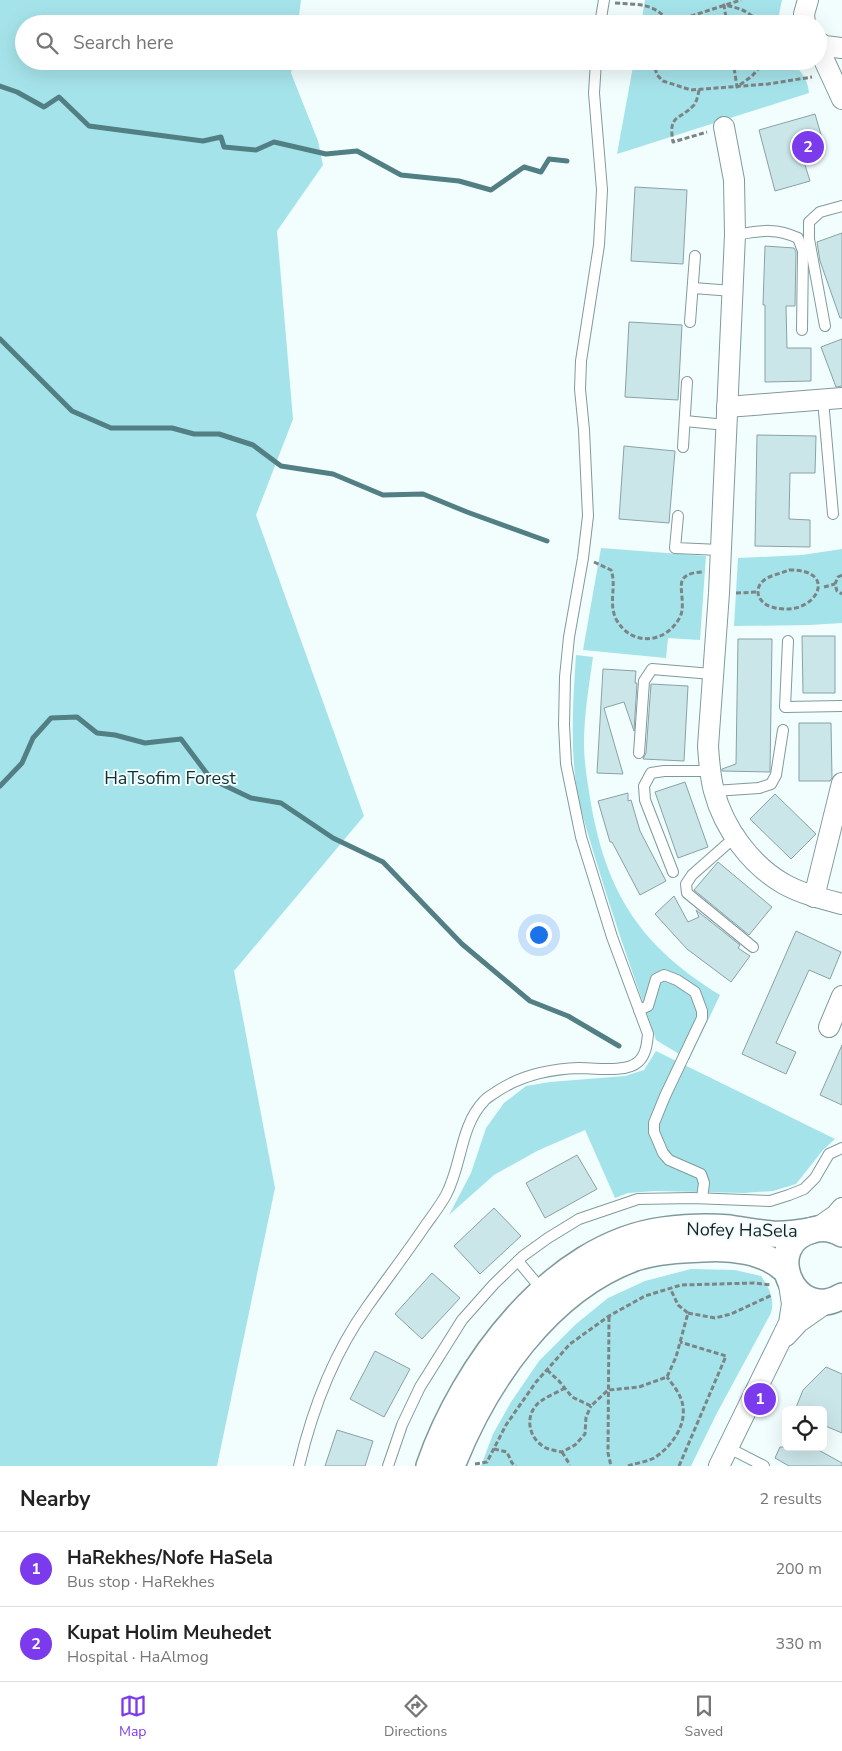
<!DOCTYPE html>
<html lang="en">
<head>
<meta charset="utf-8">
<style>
  body { margin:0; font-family:"Nunito Sans",sans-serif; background:#f6f6f6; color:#222 }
  .controls { position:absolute; right:15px; bottom:15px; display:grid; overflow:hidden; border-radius:8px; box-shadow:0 5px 20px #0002 }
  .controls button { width:45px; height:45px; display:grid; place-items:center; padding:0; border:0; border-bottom:1px solid #e0e0e0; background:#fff; color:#222; font:25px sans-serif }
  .you { position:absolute; left:538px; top:934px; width:18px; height:18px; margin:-12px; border:4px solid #fff; border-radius:50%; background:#1a73e8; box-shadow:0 0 0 8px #1a73e833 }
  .badge { display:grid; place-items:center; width:32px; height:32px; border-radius:50%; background:#7c3aed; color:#fff; font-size:16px; font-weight:700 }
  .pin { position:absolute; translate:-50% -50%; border:2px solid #fff; box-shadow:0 1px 5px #0006 }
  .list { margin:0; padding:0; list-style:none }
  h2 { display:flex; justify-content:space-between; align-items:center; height:65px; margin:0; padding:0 20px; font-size:21px }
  h2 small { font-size:16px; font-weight:400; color:#767676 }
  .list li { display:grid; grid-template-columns:32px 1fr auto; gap:15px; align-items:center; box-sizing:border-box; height:75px; padding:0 20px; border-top:1px solid #e0e0e0 }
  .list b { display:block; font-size:19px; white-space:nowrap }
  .list p { margin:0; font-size:16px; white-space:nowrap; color:#767676 }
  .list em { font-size:16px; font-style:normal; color:#767676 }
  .icon { flex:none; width:28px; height:28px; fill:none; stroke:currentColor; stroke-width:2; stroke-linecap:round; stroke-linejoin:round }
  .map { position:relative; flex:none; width:842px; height:1466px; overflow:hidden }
  .search { position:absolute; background:#fff; box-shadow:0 5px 20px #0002; left:15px; right:15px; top:15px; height:55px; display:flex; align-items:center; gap:12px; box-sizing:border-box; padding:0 18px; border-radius:28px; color:#767676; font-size:19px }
  .sheet { height:215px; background:#fff }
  nav { display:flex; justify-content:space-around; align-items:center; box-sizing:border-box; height:70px; border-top:1px solid #e0e0e0; background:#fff; font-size:14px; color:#767676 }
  nav a { display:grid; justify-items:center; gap:2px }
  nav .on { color:#7c3aed }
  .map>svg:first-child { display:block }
  .green { fill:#a5e3ea }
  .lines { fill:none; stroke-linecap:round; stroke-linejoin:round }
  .stream { stroke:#517f83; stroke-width:5 }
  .building { fill:#cbe6e9; stroke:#88a2a5 }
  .service-casing { stroke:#809a9c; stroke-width:12 }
  .minor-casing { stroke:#809a9c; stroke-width:22 }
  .tertiary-casing { stroke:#809a9c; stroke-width:28 }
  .path { stroke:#7b8586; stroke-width:3; stroke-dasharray:5 2.5; stroke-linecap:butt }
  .service { stroke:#fff; stroke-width:10 }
  .minor { stroke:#fff; stroke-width:20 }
  .tertiary { stroke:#fff; stroke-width:25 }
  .labels { text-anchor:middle; stroke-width:4; stroke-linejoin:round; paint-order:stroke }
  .park-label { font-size:18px; fill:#0f2f32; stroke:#f2fdfe }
  .street-label { font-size:18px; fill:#172122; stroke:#f2fdfe }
</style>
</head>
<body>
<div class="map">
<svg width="842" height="1466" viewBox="0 0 842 1466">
  <rect width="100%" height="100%" fill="#f2fdfe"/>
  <g class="green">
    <polygon points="0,0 301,0 298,24 24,24 24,61 293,61 291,73 318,141 323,165 277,231 293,419 256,515 364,816 234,971 275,1188 217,1466 0,1466"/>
    <polygon points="645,0 782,0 777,24 641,24"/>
    <path d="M634 61H791C800 70 808 79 809 93L617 154Z"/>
    <polygon points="601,548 706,556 700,640 668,638 666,658 583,650"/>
    <polygon points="842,549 842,623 810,625 734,626 738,558 802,555"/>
    <path d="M576 655 593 657C589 686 584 715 584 744 584 764 588 785 591 804 607 895 642 947 720 995L689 1060 656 1040C636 982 615 924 597 864 590 840 582 816 577 791 570 747 573 700 576 655Z"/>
    <polygon points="656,1051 835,1139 823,1150 796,1184 773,1191 744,1193 655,1191 628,1193 615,1198 585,1130 537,1151 494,1175 449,1215 471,1173 486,1128 504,1103 526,1086 550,1082 625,1076 644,1070"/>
    <path d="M691 1269 735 1270 761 1276C769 1288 775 1298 771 1313L717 1413 691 1466H481L493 1434 511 1402 539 1361 576 1324 608 1298 645 1281Z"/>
  </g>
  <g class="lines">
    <g class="stream">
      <polyline points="0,86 17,92 44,107 59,97 89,126 203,141 221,137 224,147 256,150 274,142 326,154 357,151 401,175 459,181 491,190 524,167 541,172 549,159 567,161"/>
      <polyline points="0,339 72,411 111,428 172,428 194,434 219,434 253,445 281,466 333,474 383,495 423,494 467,512 547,541"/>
      <polyline points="0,786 22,763 33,738 51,718 77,717 97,733 115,735 145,743 181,739 211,779 251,798 281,803 333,838 383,862 462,944 530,1001 568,1016 619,1046"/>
    </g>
  </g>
  <g class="building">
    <polygon points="815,114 824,145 801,152 810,181 775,191 759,130"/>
    <polygon points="635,187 687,190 683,264 631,261"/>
    <polygon points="842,233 842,318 840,318 820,261 817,242"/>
    <polygon points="765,246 794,248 796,252 795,306 786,306 787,348 811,348 811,381 765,382 765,305 763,305"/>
    <polygon points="629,322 682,325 678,400 625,397"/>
    <polygon points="842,339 842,386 836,387 821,347"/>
    <polygon points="757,435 816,436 815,473 790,473 789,519 810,520 810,547 755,546"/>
    <polygon points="624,446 675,451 669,523 619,519"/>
    <polygon points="802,636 835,636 835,693 803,693"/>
    <polygon points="738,639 772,639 770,772 722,771 722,769 736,764"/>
    <polygon points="603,669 636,671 635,683 637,683 634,731 624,702 604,708 623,774 597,773"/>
    <polygon points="651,684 688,686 684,761 643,759 646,753"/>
    <polygon points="799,723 831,723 832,778 830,781 799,781"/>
    <polygon points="685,782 708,847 678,858 655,792"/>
    <polygon points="628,793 628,801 631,800 640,831 666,881 640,895 612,842 610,842 598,801"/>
    <polygon points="775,794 816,834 791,859 750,819"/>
    <polygon points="718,862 772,907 749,935 694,890"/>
    <polygon points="674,896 688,922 699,917 696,910 740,945 738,948 750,956 731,982 687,949 655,914"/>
    <polygon points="796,931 841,952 830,979 809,970 776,1043 796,1052 786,1074 742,1054"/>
    <polygon points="842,1045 842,1105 820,1095"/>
    <polygon points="577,1155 597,1189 545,1218 526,1183"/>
    <polygon points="494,1208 521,1236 480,1274 454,1246"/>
    <polygon points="432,1273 460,1298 422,1339 395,1314"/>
    <polygon points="375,1351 410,1369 384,1417 350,1399"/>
    <polygon points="826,1367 842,1374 842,1433 823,1425 823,1410 795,1410 803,1390"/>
    <polygon points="337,1430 373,1441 365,1466 325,1466"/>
    <polygon points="780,1447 813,1447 842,1463 842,1466 789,1466 775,1458"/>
  </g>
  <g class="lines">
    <defs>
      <g id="service">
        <polyline points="600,24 604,0"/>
        <path d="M735 235C759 231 775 227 798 238L803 251 802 330"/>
        <polyline points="693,288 733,291"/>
        <polyline points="690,322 695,256"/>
        <polyline points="825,326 809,239 809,222 820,212 842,206"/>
        <polyline points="823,400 833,514"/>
        <polyline points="685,421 726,425"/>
        <polyline points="683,447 687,382"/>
        <polyline points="678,516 675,548 720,550"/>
        <polyline points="788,641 785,707 842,706"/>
        <polyline points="639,753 644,681 652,669 712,674"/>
        <polyline points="714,791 759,788 771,784 776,775 783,730"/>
        <polyline points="735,837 692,875 686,884 687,893 753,947"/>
        <polyline points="673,872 645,800 644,786 651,773 664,771 711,771"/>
        <polyline points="639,1010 648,1006 656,979 664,975 677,980 695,992 702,1011 702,1018 665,1096 654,1123 654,1132 663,1153 669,1160 701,1174 704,1183 702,1198"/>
        <polyline points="518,1261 543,1291"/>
        <polyline points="727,1447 764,1466"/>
        <path d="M299 1466C312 1411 334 1353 367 1307 386 1280 406 1254 425 1226 432 1216 440 1206 446 1195 462 1165 460 1126 484 1101 487 1097 492 1095 496 1092 521 1075 549 1069 579 1068 594 1068 626 1073 638 1062 646 1055 647 1044 648 1034L612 937 581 837 566 764 564 725 565 677 569 637 583 558 588 516 584 430 580 389 581 361 599 245 602 190 594 93 596 61"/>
        <polyline points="388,1466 402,1425 420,1387 462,1320 494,1284 523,1256 548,1238 579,1219 638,1199 692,1198 770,1201 789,1195 804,1189 815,1178 829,1154 842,1148"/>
      </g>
      <g id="minor">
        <polyline points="805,24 804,14 808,0"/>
        <polyline points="818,42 825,46 842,48"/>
        <polyline points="818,47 842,99"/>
        <path d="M724 127 734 180 735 235 719 593 708 746C709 761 710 777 714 791 724 829 751 865 784 884 802 894 823 899 842 904"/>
        <polyline points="727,407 842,398"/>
        <polyline points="814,897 842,783"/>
        <polyline points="829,1027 842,996"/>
        <polyline points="816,1229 836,1215 842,1208"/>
        <polyline points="786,1336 799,1322 829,1301"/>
        <polyline points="719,1466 789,1323 792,1304 788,1278"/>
      </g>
      <g id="tertiary">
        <path d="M842 1234C833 1229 823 1227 813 1230 760 1243 793 1325 842 1296"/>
        <path d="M429 1466C463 1367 552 1245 663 1230 685 1227 708 1226 730 1228 744 1230 758 1233 772 1234 784 1235 797 1233 809 1231"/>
        <path d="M452 1466C485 1382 547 1290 635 1258 657 1251 680 1250 703 1249 730 1247 765 1251 785 1270"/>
      </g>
    </defs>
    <use href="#service" class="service-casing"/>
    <use href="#minor" class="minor-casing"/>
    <use href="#tertiary" class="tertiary-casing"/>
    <g class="path">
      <path d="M615 3C642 5 652 2 672 24"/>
      <polyline points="678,24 688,17 741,0"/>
      <path d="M727 24 724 5C740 8 749 11 760 24"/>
      <polyline points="653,61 657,75 663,81 691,90 768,84 812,77"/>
      <polyline points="733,61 737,87 752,76 765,61"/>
      <path d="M699 90C698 95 697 101 694 105 679 121 668 114 673 142L707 132"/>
      <path d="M594 562 611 570C617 586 608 602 616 619 631 647 666 644 680 617 686 605 678 586 683 579 687 573 697 572 704 572"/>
      <path d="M789 570C842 569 815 620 772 607 757 603 752 587 767 578 773 575 782 573 789 570Z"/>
      <polyline points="842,575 838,577 835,584 837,591 842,594"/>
      <polyline points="824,587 835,584"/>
      <polyline points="736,593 758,592"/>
      <polyline points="688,1313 715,1318 731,1314 772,1295"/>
      <polyline points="609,1317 608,1453 611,1466"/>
      <polyline points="547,1370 559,1381 572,1397 591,1406 608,1390 639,1387 667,1377 676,1357 688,1313 678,1305 670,1288"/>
      <path d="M565 1388C558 1392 548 1396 541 1401 523 1414 528 1439 546 1448 551 1450 557 1451 562 1452L575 1445 585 1434 586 1417 591 1406"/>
      <polyline points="494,1449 507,1452 512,1463 516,1466"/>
      <polyline points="562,1452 570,1465"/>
      <polyline points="475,1464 487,1462 506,1425 536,1382 570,1344 609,1316 645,1296 681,1285 754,1283 771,1285"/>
      <path d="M628 1466C636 1463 646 1462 654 1458 670 1448 686 1427 683 1407 682 1396 674 1386 667 1377"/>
      <polyline points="679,1466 726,1356 680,1342"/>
    </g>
    <use href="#service" class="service"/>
    <use href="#minor" class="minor"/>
    <use href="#tertiary" class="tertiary"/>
  </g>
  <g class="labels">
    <g class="park-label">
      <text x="170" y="784">HaTsofim Forest</text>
    </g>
    <g class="street-label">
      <text transform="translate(742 1230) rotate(1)" y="6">Nofey HaSela</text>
    </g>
  </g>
</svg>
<div class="controls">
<button><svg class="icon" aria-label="locate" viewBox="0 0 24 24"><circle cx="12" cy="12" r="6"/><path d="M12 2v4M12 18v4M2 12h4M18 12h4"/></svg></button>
</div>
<div class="you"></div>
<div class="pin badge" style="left:760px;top:1399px">1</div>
<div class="pin badge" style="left:808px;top:147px">2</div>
<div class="search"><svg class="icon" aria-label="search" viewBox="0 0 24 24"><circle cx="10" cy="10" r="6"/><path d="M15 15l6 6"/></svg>Search here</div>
</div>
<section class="sheet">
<h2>Nearby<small>2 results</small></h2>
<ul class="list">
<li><span class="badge">1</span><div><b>HaRekhes/Nofe HaSela</b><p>Bus stop · HaRekhes</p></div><em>200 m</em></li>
<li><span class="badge">2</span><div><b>Kupat Holim Meuhedet</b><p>Hospital · HaAlmog</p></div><em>330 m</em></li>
</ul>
</section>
<nav>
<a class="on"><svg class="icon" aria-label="map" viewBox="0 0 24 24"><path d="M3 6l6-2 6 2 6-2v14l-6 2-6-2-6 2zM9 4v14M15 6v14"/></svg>Map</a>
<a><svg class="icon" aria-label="directions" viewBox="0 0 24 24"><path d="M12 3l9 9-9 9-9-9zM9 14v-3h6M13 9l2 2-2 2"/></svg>Directions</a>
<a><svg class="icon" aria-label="saved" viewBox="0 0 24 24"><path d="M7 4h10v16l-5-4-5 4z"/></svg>Saved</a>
</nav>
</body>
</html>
